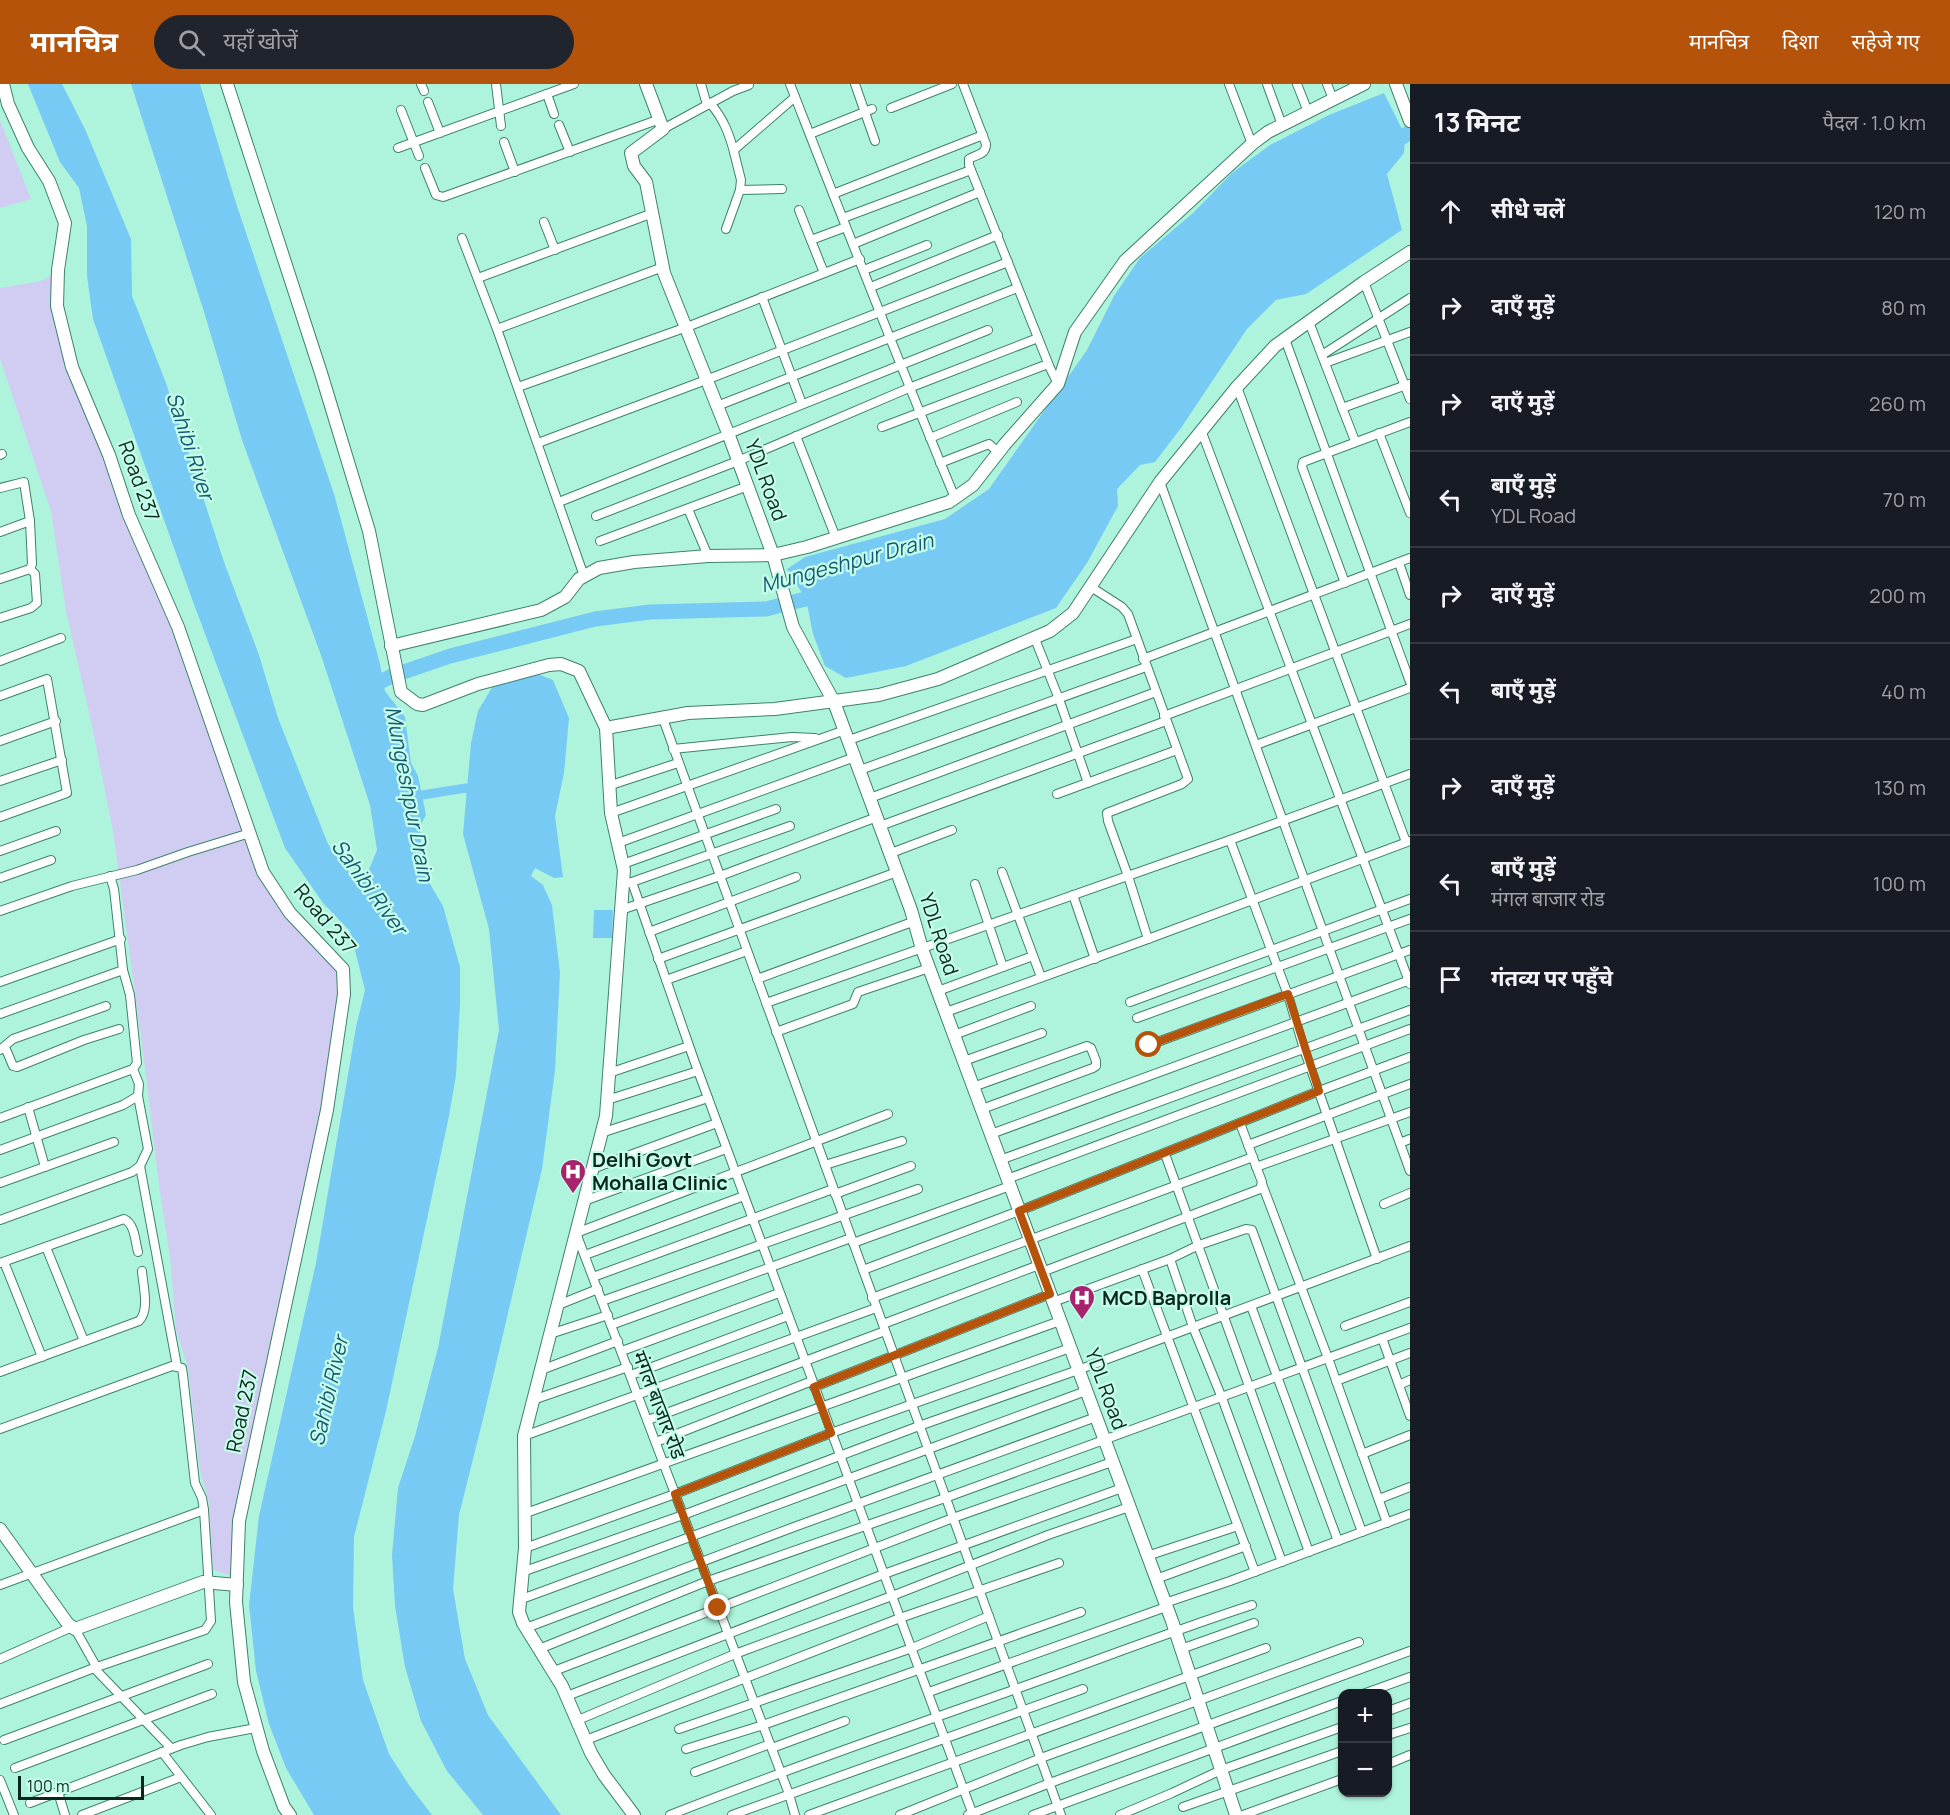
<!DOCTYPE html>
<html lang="hi">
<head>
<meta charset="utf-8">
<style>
  body { margin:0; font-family:Manrope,"Noto Sans Devanagari",sans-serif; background:#20242c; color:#f1f3f6 }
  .controls { position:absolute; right:18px; bottom:18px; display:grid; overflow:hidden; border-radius:12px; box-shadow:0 2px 4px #0004 }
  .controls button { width:54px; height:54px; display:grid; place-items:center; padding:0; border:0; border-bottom:2px solid #363941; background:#171b24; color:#f1f3f6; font:30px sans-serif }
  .scale { position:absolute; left:18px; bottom:15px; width:126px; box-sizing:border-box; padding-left:6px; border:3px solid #0a271f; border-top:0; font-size:16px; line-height:21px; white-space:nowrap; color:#0a271f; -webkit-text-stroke:4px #c6feea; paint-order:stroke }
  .stop { position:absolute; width:18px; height:18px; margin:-14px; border:4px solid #b45309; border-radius:50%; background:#fff }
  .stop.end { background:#b45309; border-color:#fff; box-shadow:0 2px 6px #0008 }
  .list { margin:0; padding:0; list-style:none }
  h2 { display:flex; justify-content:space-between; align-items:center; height:78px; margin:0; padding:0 24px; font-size:26px }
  h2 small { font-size:20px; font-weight:400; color:#9ea1a6 }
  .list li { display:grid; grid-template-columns:39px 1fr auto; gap:18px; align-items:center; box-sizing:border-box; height:96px; padding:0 24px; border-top:2px solid #363941 }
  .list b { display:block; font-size:22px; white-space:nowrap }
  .list p { margin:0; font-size:20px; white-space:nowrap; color:#9ea1a6 }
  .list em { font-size:20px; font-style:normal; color:#9ea1a6 }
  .icon { flex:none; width:33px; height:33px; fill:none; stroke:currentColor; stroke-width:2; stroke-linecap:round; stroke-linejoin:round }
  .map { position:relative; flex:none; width:1410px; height:1731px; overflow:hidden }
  header { display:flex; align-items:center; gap:36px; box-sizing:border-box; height:84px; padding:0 30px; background:#b45309; color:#fff }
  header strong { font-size:28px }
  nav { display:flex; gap:33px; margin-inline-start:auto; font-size:21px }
  .search { width:420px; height:54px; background:#20242c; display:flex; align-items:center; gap:15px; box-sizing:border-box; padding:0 21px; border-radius:33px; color:#9ea1a6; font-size:22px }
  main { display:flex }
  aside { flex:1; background:#171b24 }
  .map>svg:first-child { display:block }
  .green { fill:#d1ccf2 }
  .water { fill:#77caf3 }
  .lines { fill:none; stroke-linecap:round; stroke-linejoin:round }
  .canal { stroke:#77caf3; stroke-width:9 }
  .river { stroke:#77caf3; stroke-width:15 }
  .street-casing { stroke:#3e826e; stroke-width:10 }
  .secondary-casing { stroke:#3e826e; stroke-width:14 }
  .street { stroke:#fff; stroke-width:8 }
  .secondary { stroke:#fff; stroke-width:12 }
  .route { stroke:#b45309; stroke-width:8 }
  .labels { text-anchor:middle; stroke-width:4.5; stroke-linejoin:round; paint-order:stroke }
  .street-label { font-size:20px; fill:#0a271f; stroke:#c6feea }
  .poi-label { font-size:20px; font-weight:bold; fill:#0a271f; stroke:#c6feea; text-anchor:start }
  .water-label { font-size:21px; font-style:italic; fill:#175975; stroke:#c6feea }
</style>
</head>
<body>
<header>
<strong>मानचित्र</strong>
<div class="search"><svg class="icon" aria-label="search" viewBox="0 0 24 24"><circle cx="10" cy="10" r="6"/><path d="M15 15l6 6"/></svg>यहाँ खोजें</div>
<nav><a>मानचित्र</a><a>दिशा</a><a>सहेजे गए</a></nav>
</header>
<main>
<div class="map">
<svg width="1410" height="1731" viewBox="0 0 1410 1731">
  <rect width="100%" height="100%" fill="#aef4dc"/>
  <g class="green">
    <polygon points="0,36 31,115 0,124"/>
    <polygon points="55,189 56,227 177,547 257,789 281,824 335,886 339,898 323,1016 233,1439 232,1492 213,1486 209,1419 200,1387 188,1283 176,1246 170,1173 159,1101 144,976 113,747 92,642 66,527 51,427 0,275 0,204 42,197"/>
  </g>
  <g class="water">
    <polygon points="28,0 62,0 85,45 131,155 132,212 166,299 224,478 259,571 278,634 328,760 352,792 368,788 377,766 370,721 322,574 242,356 205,231 131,0 200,0 236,119 334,410 380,580 385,607 405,633 411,679 418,692 426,731 420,742 421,760 430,800 443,822 460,883 460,920 456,991 449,1032 386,1327 354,1453 353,1523 363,1596 389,1670 409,1701 432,1731 314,1731 286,1684 269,1640 256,1587 249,1521 259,1432 316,1179 356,943 365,906 350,847 323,819 285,764 192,515 93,235 87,192 87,142 79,104 60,78"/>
    <polygon points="1384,9 1405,51 1404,69 1387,90 1402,146 1306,210 1276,216 1247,245 1181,344 1155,378 1140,381 1117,405 1118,422 1087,479 1056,524 906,582 846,594 825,582 813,550 806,515 787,485 805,473 945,435 989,405 1087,266 1114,212 1140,174 1193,129 1232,89 1270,61 1329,31"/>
    <polygon points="535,589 553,596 569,634 564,689 555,732 563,793 554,794 535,784 531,792 543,801 552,821 560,889 555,986 542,1085 484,1331 459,1431 453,1505 465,1575 488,1631 561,1731 483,1731 447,1687 421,1637 405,1583 395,1522 392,1471 398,1404 415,1352 438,1264 499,946 489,845 463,750 471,659 478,627 494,600"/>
    <polygon points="594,826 613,826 612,854 593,854"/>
  </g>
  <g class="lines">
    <polyline class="canal" points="422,711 466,704 475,709"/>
    <g class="river">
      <polyline points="1388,63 1410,48"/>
      <polyline points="367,604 392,592 450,572 595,535 650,528 766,525 825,510"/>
    </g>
    <defs>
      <g id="street">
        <polyline points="421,0 424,7"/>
        <polyline points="496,0 501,42"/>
        <polyline points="701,0 707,21"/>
        <path d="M790 0C844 138 898 277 955 414"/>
        <polyline points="855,0 875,57"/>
        <path d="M963 0 986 60C986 71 977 70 969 75V81L1050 284 1058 300"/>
        <polyline points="1229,0 1252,60"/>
        <polyline points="1267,0 1282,41"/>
        <polyline points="1297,0 1308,28"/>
        <polyline points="1327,0 1333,15"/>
        <polyline points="547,10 554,30"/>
        <polyline points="428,18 440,49"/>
        <path d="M710 19C723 34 729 49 734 68"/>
        <polyline points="891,24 952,0"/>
        <polyline points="401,26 419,72"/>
        <polyline points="559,41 570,68"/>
        <polyline points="663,45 733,7 749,1"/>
        <polyline points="810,50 872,25"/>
        <polyline points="504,58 515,88"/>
        <polyline points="398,64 574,0"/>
        <polyline points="425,84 436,111 443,113 660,35"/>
        <polyline points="740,106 782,105"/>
        <polyline points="833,110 983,51"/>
        <polyline points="799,126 824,189"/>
        <polyline points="843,134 971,86"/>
        <polyline points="544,138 555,166"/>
        <polyline points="726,145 740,106 741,96 734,68 735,65 795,13"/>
        <polyline points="462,154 497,245 584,492"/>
        <polyline points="811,156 846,143"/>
        <polyline points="853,160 980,108"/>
        <polyline points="864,186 927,161"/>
        <polyline points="478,194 653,129"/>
        <polyline points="1364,198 1410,315"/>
        <polyline points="871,203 998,151"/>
        <polyline points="762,213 802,320"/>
        <polyline points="1309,238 1355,357"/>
        <polyline points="497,245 663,183"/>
        <polyline points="1285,255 1410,598"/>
        <polyline points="1322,271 1410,214"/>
        <polyline points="1325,279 1410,248"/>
        <polyline points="518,303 687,243 860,175"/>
        <polyline points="1237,303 1406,758"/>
        <polyline points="717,322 1017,204"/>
        <polyline points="1342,324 1409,300"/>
        <polyline points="882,343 1048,280"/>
        <polyline points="1201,346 1410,900"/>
        <polyline points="1379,349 1410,429"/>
        <polyline points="796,352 836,454"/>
        <polyline points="930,354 1017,318"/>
        <polyline points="538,359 706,296 1008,178"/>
        <polyline points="0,371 2,370"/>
        <polyline points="940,379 989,360 999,369"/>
        <polyline points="1160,398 1410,1087"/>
        <polyline points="0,404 24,398 30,437"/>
        <polyline points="559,418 988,246"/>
        <polyline points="688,425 708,472"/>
        <polyline points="596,432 738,377 909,304 1038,254"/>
        <polyline points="0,448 30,437 32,480 30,485 0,495"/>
        <polyline points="600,457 748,402"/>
        <polyline points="1399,479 1410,511"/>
        <polyline points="1345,499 1302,383 1303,378 1410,338"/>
        <polyline points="1091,503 1122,523 1128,530 1188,695 1182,700 1107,729 1108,737 1128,792 1148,855"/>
        <polyline points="0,534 31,524 37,519 35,490 30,485"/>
        <polyline points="1035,555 1059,615 1088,699"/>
        <polyline points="1143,575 1410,474"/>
        <polyline points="0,577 61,554"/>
        <polyline points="0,612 47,595 67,709 0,733"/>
        <polyline points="662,632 1061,1731"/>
        <polyline points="1164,632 1410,540"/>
        <polyline points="849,656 1137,555"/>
        <polyline points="0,657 56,637"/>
        <polyline points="1256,661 1410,604"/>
        <polyline points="673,665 792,653 815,654"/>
        <polyline points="860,686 1146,583"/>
        <polyline points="0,697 62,676"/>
        <polyline points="608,702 678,679"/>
        <polyline points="1057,710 1177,666"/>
        <polyline points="870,714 1156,608"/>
        <polyline points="611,729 845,646"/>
        <polyline points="880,742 1166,637"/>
        <polyline points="1230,756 1288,911 1304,965 1377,1175"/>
        <polyline points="618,759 855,673"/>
        <polyline points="0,767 56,747"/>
        <polyline points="891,769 952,746"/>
        <polyline points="623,780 776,725"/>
        <polyline points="1002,788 1041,893"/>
        <polyline points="0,794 51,776"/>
        <polyline points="632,798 694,976 973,1731"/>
        <polyline points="629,799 790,742"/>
        <polyline points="975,800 1003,883"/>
        <polyline points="1073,811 1095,875"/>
        <polyline points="621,826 720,792 877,733"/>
        <polyline points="0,827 72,802 137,786 188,768 250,749"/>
        <polyline points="649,848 796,793"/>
        <polyline points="658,875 897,788"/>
        <polyline points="757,895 915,837"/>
        <polyline points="666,896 747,867"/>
        <polyline points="0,898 121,855"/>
        <polyline points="938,907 1033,872"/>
        <polyline points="1130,918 1410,815"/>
        <polyline points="766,919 1230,756 1410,690"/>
        <polyline points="946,928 1148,855 1410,757"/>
        <polyline points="0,930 123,886 114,805 110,792"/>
        <polyline points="1137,934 1410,835"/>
        <polyline points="776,948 853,920 858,908 929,884"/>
        <polyline points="954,951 1031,922"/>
        <polyline points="1149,961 1410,866"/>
        <polyline points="5,963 13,982 17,983 84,956 119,945"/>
        <polyline points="0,966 13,955 106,922"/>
        <polyline points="964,977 1042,949"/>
        <polyline points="609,989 689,962"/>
        <polyline points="973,1003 1087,962 1091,964 1096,977 1096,982 1093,984 982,1025"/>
        <polyline points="607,1016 698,987"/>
        <polyline points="28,1023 45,1083"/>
        <polyline points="0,1034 133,985"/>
        <polyline points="601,1049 708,1014"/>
        <polyline points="991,1050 1410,896"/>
        <polyline points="1400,1059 1410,1055"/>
        <polyline points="1248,1061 1410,1000"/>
        <polyline points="0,1066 123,1021 138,1012 139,1000 133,985 137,979 130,911 123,886"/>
        <polyline points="1165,1070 1309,1468"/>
        <polyline points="1000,1076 1410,926"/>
        <polyline points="825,1081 902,1057"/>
        <polyline points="140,1082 177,1282"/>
        <polyline points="1256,1083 1410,1028"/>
        <polyline points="592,1085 717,1039"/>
        <polyline points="1007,1095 1410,945"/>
        <polyline points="0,1099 114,1058"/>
        <polyline points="1262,1100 1328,1274 1387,1439"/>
        <polyline points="835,1110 911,1082"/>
        <polyline points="584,1117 726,1065"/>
        <polyline points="1384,1120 1410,1109"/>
        <polyline points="0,1136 132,1088 140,1082 148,1065 138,1012"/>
        <polyline points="853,1159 1010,1102"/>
        <polyline points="46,1163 84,1257"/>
        <polyline points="585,1171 744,1112"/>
        <polyline points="1170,1175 1193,1243 1222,1314 1282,1478"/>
        <polyline points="4,1178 42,1273"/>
        <path d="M0 1179 124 1135C135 1140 135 1157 138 1168"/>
        <polyline points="1142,1185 1255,1488"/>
        <polyline points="863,1186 1019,1127 1319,1007 1410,973"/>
        <polyline points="1042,1188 1260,1105 1262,1098 1240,1039"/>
        <polyline points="593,1193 833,1105"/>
        <polyline points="872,1214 1253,1073"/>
        <polyline points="602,1217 918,1105"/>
        <polyline points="1053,1218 1170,1175 1199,1161 1246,1145 1252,1146 1362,1448"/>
        <polyline points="558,1221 598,1205"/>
        <polyline points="1251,1222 1338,1457"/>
        <polyline points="883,1240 1039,1181"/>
        <polyline points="611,1241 851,1154"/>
        <polyline points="1345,1242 1410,1218"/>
        <polyline points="550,1250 608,1231"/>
        <polyline points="1382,1254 1410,1332"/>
        <polyline points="622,1267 779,1209"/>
        <polyline points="541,1286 618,1257"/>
        <path d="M0 1288 139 1237C150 1226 143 1202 142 1187"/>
        <polyline points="631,1291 788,1232"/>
        <polyline points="1336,1297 1410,1269"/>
        <polyline points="1399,1301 1410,1296"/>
        <polyline points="814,1303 1050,1210"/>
        <polyline points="533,1316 628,1283"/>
        <polyline points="648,1336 885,1247"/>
        <polyline points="0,1345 172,1282 182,1284 183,1291 195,1399 202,1414 204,1426"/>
        <polyline points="524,1352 876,1224"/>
        <polyline points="656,1358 812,1297"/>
        <polyline points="1362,1370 1410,1351"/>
        <polyline points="1379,1415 1410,1403"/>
        <polyline points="526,1429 1060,1237"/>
        <polyline points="525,1464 675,1410 831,1349 1070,1264"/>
        <polyline points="1147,1472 1238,1442"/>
        <polyline points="522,1488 683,1431 919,1342 1078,1286 1410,1162"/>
        <polyline points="1156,1495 1246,1462"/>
        <polyline points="0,1501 204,1426 211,1537 205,1546 94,1584 0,1620"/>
        <polyline points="519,1516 1086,1307"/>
        <polyline points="1165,1519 1230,1497 1410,1430"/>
        <polyline points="526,1544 794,1443 1096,1333"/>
        <polyline points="75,1545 97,1584"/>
        <polyline points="539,1565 708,1497 945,1414 1410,1244"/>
        <polyline points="1181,1565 1254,1539"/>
        <polyline points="0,1575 72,1543"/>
        <polyline points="94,1584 171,1664"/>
        <polyline points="554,1587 953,1434 1112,1378"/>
        <polyline points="929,1608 1166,1523"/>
        <polyline points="1363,1610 1410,1593"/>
        <polyline points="567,1612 884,1490 1122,1404"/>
        <polyline points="1388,1627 1410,1619"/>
        <polyline points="578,1636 735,1570 892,1512 1048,1451 1129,1423"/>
        <polyline points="679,1645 912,1564 989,1532"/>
        <polyline points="1388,1651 1410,1644"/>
        <polyline points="4,1656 208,1580"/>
        <polyline points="586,1656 900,1534 1059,1479"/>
        <polyline points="772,1664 845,1637"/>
        <polyline points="686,1665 763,1641 1081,1528"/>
        <polyline points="162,1668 211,1731"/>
        <polyline points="1388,1680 1410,1671"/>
        <polyline points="15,1684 212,1610"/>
        <polyline points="695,1688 770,1660"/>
        <polyline points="0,1696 14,1731"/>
        <polyline points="58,1708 65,1731"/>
        <polyline points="30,1719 181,1661 208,1653 256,1644"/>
        <polyline points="1183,1723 1342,1667"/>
        <polyline points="82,1731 181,1693"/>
        <path d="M670 1731C784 1686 900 1646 1016 1605 1095 1577 1172 1547 1252 1521"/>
        <polyline points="732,1731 1083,1605"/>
        <polyline points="795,1731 789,1710 576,1149 888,1030"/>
        <polyline points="809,1731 1266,1564"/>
        <polyline points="900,1731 1041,1674 1359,1558"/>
        <polyline points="968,1731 1050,1699 1410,1567"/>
        <polyline points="1033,1731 1342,1617"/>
        <polyline points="1120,1731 1172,1709 1221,1686 1342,1643"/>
        <polyline points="1243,1731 1342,1695"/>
      </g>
      <g id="secondary">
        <polyline points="3,0 8,20 28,64 49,97 65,139 58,186 57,222 72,283 109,371 129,431 178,543 263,788 290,829 343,885 344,910 327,1026 239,1437 236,1518 244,1598 263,1667 284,1723 290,1731"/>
        <polyline points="227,0 321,289 369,447 401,608 417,620 423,621 478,600 549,581 561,580 579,587 606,644 611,729 624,786 606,1032 524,1352 525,1464 519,1528 523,1539 562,1602 591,1669 604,1691 634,1731"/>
        <polyline points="646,0 663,45 631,69 634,82 646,98 664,189 728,349 773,471 793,543 834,618 911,826 922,865 1172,1537 1236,1731"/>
        <polyline points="1396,0 1410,37"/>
        <polyline points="391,562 541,526 565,513 579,495 599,484 634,478 708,472 773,471 807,463 949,418 973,401 1005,360 1058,300 1075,248 1125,177 1252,60 1268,48 1364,0"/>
        <polyline points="606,644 688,629 775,625 879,611 938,595 1050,547 1073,529 1160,398 1237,303 1275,262 1364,198 1410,168"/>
        <polyline points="0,1445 68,1540 75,1545 203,1498 237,1501"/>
      </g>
    </defs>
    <use href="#street" class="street-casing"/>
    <use href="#secondary" class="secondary-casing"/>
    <use href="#street" class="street"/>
    <use href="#secondary" class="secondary"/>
  </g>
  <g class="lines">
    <polyline class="route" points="718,1524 675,1410 831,1349 814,1303 1050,1210 1019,1127 1319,1007 1288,910 1149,961"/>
  </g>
  <defs>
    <symbol id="hospital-pin" viewBox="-11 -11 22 30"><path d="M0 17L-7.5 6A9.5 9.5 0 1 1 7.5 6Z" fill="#a7236e" stroke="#c6feea"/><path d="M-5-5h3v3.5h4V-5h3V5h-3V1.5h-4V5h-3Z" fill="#fff"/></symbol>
  </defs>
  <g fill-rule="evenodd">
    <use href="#hospital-pin" x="558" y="1073" width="30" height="40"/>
    <use href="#hospital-pin" x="1067" y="1199" width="30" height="40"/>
  </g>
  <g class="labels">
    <g class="street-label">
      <text transform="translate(766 396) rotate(70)" y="7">YDL Road</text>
      <text transform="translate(139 397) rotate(70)" y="7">Road 237</text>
      <text transform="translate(325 835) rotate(50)" y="7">Road 237</text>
      <text transform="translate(939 850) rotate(72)" y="7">YDL Road</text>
      <text transform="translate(1106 1305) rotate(70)" y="7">YDL Road</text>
      <text transform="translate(659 1321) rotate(69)" y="7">मंगल बाजार रोड</text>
      <text transform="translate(242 1327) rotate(-78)" y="7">Road 237</text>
    </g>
    <g class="poi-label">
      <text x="592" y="1083">Delhi Govt<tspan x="592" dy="23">Mohalla Clinic</tspan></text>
      <text x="1102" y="1221">MCD Baprolla</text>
    </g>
    <g class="water-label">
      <text transform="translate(190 362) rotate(72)" y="7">Sahibi River</text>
      <text transform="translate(847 479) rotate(-15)" y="7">Mungeshpur Drain</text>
      <text transform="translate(409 710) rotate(79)" y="7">Mungeshpur Drain</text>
      <text transform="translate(369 803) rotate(54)" y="7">Sahibi River</text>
      <text transform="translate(329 1307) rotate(-77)" y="7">Sahibi River</text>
    </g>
  </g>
</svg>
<div class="controls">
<button>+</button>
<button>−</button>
</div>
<div class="scale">100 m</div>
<div class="stop" style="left:1149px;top:961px"></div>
<div class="stop end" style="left:718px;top:1524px"></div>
</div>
<aside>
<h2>13 मिनट<small>पैदल · 1.0 km</small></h2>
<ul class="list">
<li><svg class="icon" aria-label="ahead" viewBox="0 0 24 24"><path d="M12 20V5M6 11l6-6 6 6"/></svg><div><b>सीधे चलें</b></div><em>120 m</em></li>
<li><svg class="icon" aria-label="right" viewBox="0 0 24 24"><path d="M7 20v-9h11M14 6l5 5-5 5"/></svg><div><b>दाएँ मुड़ें</b></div><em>80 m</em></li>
<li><svg class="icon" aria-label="right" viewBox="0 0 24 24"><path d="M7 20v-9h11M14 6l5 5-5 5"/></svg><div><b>दाएँ मुड़ें</b></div><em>260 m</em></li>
<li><svg class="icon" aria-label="left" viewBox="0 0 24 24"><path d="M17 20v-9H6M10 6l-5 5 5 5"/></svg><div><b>बाएँ मुड़ें</b><p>YDL Road</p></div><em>70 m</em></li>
<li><svg class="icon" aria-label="right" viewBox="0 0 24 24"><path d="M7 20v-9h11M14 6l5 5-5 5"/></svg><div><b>दाएँ मुड़ें</b></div><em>200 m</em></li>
<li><svg class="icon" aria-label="left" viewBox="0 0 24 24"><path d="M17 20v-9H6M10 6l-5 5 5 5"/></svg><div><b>बाएँ मुड़ें</b></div><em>40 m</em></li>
<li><svg class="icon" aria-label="right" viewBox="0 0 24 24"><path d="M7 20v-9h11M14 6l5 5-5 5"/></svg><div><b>दाएँ मुड़ें</b></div><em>130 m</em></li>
<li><svg class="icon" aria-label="left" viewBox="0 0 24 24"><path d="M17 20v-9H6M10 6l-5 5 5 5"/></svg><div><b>बाएँ मुड़ें</b><p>मंगल बाजार रोड</p></div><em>100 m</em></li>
<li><svg class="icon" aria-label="arrive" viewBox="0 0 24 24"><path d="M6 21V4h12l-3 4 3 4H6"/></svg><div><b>गंतव्य पर पहुँचे</b></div></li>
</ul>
</aside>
</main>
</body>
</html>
